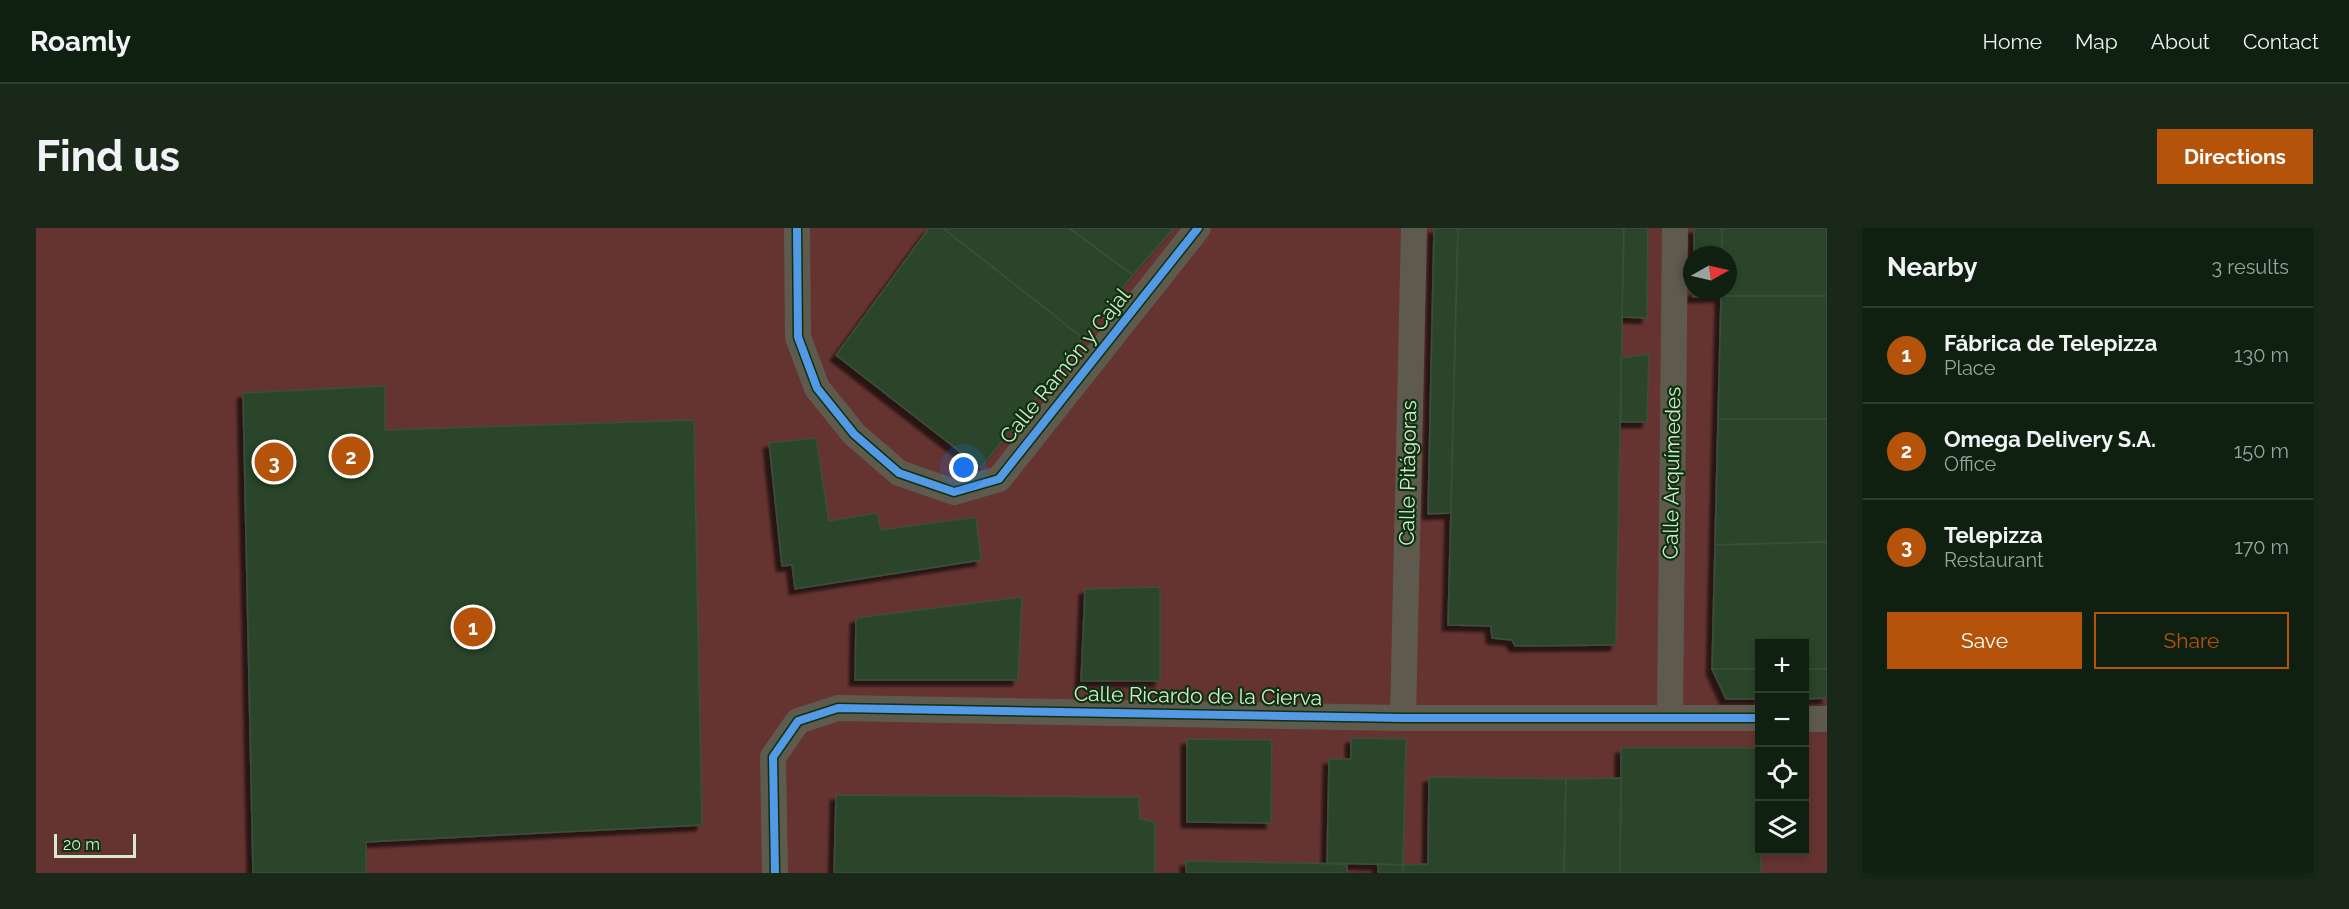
<!DOCTYPE html>
<html lang="en">
<head>
<meta charset="utf-8">
<style>
  body { margin:0; font-family:Raleway,sans-serif; background:#192819; color:#f1f3f6 }
  .controls { position:absolute; right:18px; bottom:18px; display:grid; overflow:hidden; border-radius:0px; box-shadow:0 3px 9px #0003 }
  .controls button { width:54px; height:54px; display:grid; place-items:center; padding:0; border:0; border-bottom:2px solid #303e30; background:#102010; color:#f1f3f6; font:30px sans-serif }
  .compass { position:absolute; left:1647px; top:18px; width:54px; height:54px; border-radius:50%; background:#102010; box-shadow:0 3px 9px #0003; rotate:82deg }
  .scale { position:absolute; left:18px; bottom:15px; width:82px; box-sizing:border-box; padding-left:6px; border:3px solid #d4e9d2; border-top:0; font-size:16px; line-height:21px; white-space:nowrap; color:#d4e9d2; -webkit-text-stroke:4px #0d320d; paint-order:stroke }
  .you { position:absolute; left:928px; top:240px; width:21px; height:21px; margin:-15px; border:4px solid #fff; border-radius:50%; background:#1a73e8; box-shadow:0 0 0 9px #1a73e833 }
  .badge { display:grid; place-items:center; width:39px; height:39px; border-radius:50%; background:#b45309; color:#fff; font-size:20px; font-weight:700 }
  .pin { position:absolute; translate:-50% -50%; border:3px solid #fff; box-shadow:0 2px 6px #0006 }
  .list { margin:0; padding:0; list-style:none }
  h2 { display:flex; justify-content:space-between; align-items:center; height:78px; margin:0; padding:0 24px; font-size:26px }
  h2 small { font-size:20px; font-weight:400; color:#9ca39f }
  .list li { display:grid; grid-template-columns:39px 1fr auto; gap:18px; align-items:center; box-sizing:border-box; height:96px; padding:0 24px; border-top:2px solid #303e30 }
  .list b { display:block; font-size:22px; white-space:nowrap }
  .list p { margin:0; font-size:20px; white-space:nowrap; color:#9ca39f }
  .list em { font-size:20px; font-style:normal; color:#9ca39f }
  .actions { display:flex; gap:12px; padding:18px 24px }
  .actions a { flex:1; padding:14px 0; border:2px solid #b45309; border-radius:0px; text-align:center; font-size:21px; color:#b45309 }
  .actions .main { background:#b45309; color:#fff }
  .icon { flex:none; width:33px; height:33px; fill:none; stroke:currentColor; stroke-width:2; stroke-linecap:round; stroke-linejoin:round }
  .map { position:relative; flex:none; width:1791px; height:645px; overflow:hidden; border-radius:0px }
  header { display:flex; align-items:center; gap:36px; box-sizing:border-box; height:84px; padding:0 30px; background:#102010; border-bottom:2px solid #303e30 }
  header strong { font-size:28px }
  nav { display:flex; gap:33px; margin-inline-start:auto; font-size:21px }
  .intro { display:flex; align-items:center; justify-content:space-between; box-sizing:border-box; height:144px; padding:0 36px }
  h1 { margin:0; font-size:42px }
  .button { padding:15px 27px; border-radius:0px; background:#b45309; color:#fff; font-size:21px; font-weight:700 }
  main { display:flex; gap:36px; padding:0 36px }
  aside { flex:1; background:#102010; border-radius:0px; box-shadow:0 3px 9px #0003 }
  .map>svg:first-child { display:block }
  .green { fill:#653430; fill-rule:evenodd }
  .building { fill:#2c452c; stroke:#3e4e3d; stroke-width:1.5; filter:url(#shadow) }
  .lines { fill:none; stroke-linecap:round; stroke-linejoin:round }
  .minor { stroke:#5e5b4e; stroke-width:26 }
  .cycleway-casing { stroke:#0d320d; stroke-width:11 }
  .cycleway { stroke:#5399e6; stroke-width:8 }
  .labels { text-anchor:middle; stroke-width:4.5; stroke-linejoin:round; paint-order:stroke }
  .street-label { font-size:21px; fill:#d4e9d2; stroke:#0d320d }
</style>
</head>
<body>
<header>
<strong>Roamly</strong>
<nav><a>Home</a><a>Map</a><a>About</a><a>Contact</a></nav>
</header>
<div class="intro"><h1>Find us</h1><a class="button">Directions</a></div>
<main>
<div class="map">
<svg width="1791" height="645" viewBox="0 0 1791 645">
  <defs>
    <filter id="shadow"><feDropShadow dx="-5.5" dy="5.5" stdDeviation="1.5" flood-color="#0009"/></filter>
  </defs>
  <rect width="100%" height="100%" fill="#152a15"/>
  <path class="green" d="M0 0H1791V645H0ZM1656 27H1692V63H1656ZM1724 416H1768V622H1724Z"/>
  <g class="building">
    <polygon points="893,0 907,0 1047,110 945,240 800,127"/>
    <polygon points="907,0 1033,0 1097,47 1047,110"/>
    <polygon points="1033,0 1138,0 1097,47"/>
    <polygon points="1398,0 1422,0 1415,285 1392,286"/>
    <polygon points="1422,0 1588,0 1580,417 1479,418 1476,412 1456,410 1455,398 1412,397"/>
    <polygon points="1588,0 1612,0 1611,90 1586,89"/>
    <rect x="1658" y="0" width="28" height="27"/>
    <polygon points="1686,0 1791,0 1791,68 1685,68 1685,63 1692,63 1692,27 1686,27"/>
    <polygon points="1657,63 1685,63 1685,68 1657,69"/>
    <polygon points="1685,68 1791,68 1791,191 1682,191"/>
    <polygon points="1613,126 1611,194 1585,194 1585,130"/>
    <polygon points="349,158 349,202 658,192 666,597 330,614 330,645 217,645 207,165"/>
    <polygon points="1682,191 1791,191 1791,314 1679,317"/>
    <polygon points="780,210 793,293 841,285 845,302 940,289 945,332 759,361 756,337 746,338 733,215"/>
    <polygon points="1791,314 1791,441 1768,441 1768,416 1724,416 1724,441 1676,441 1679,317"/>
    <polygon points="1124,359 1124,453 1045,453 1049,361"/>
    <polygon points="986,369 982,452 819,452 820,390"/>
    <polygon points="1676,441 1724,441 1724,471 1690,471"/>
    <polygon points="1768,441 1791,441 1791,470 1768,471"/>
    <polygon points="1315,510 1370,511 1367,637 1291,635 1293,531 1315,531"/>
    <polygon points="1151,511 1236,512 1235,595 1151,594"/>
    <polygon points="1585,520 1724,520 1725,645 1584,645"/>
    <polygon points="1393,549 1530,551 1528,645 1367,645 1367,637 1392,636"/>
    <polygon points="1585,550 1584,645 1528,645 1530,551"/>
    <polygon points="800,567 1103,569 1104,591 1119,594 1119,645 798,645"/>
    <polygon points="1150,633 1311,636 1311,645 1150,645"/>
    <polygon points="1342,636 1367,637 1367,645 1342,645"/>
  </g>
  <g class="lines">
    <g class="minor">
      <polyline points="761,0 762,109 781,160 818,206 863,245 918,264 963,251 1162,0"/>
      <polyline points="1634,489 1639,0"/>
      <polyline points="1367,490 1378,0"/>
      <polyline points="1768,491 1791,491"/>
      <polyline points="739,645 737,529 762,493 802,480 1367,490 1724,490"/>
    </g>
    <defs>
      <g id="cycleway">
        <polyline points="761,0 762,109 781,160 818,206 863,245 918,264 963,251 1162,0"/>
        <polyline points="739,645 737,529 762,493 802,480 1367,490 1724,490"/>
      </g>
    </defs>
    <use href="#cycleway" class="cycleway-casing"/>
    <use href="#cycleway" class="cycleway"/>
  </g>
  <g class="labels">
    <g class="street-label">
      <text transform="translate(1029 138) rotate(-51)" y="7">Calle Ramón y Cajal</text>
      <text transform="translate(1372 245) rotate(-89)" y="7">Calle Pitágoras</text>
      <text transform="translate(1636 245) rotate(-89)" y="7">Calle Arquímedes</text>
      <text transform="translate(1162 468) rotate(1)" y="7">Calle Ricardo de la Cierva</text>
    </g>
  </g>
</svg>
<div class="controls">
<button>+</button>
<button>−</button>
<button><svg class="icon" aria-label="locate" viewBox="0 0 24 24"><circle cx="12" cy="12" r="6"/><path d="M12 2v4M12 18v4M2 12h4M18 12h4"/></svg></button>
<button><svg class="icon" aria-label="layers" viewBox="0 0 24 24"><path d="M12 4l9 5-9 5-9-5zM3 14l9 5 9-5"/></svg></button>
</div>
<svg class="compass" viewBox="-18 -18 36 36"><path d="M0-13l5 13h-10z" fill="#e53935"/><path d="M0 13l5-13h-10z" fill="#9ca39f"/></svg>
<div class="scale">20 m</div>
<div class="you"></div>
<div class="pin badge" style="left:437px;top:399px">1</div>
<div class="pin badge" style="left:315px;top:228px">2</div>
<div class="pin badge" style="left:238px;top:234px">3</div>
</div>
<aside>
<h2>Nearby<small>3 results</small></h2>
<ul class="list">
<li><span class="badge">1</span><div><b>Fábrica de Telepizza</b><p>Place</p></div><em>130 m</em></li>
<li><span class="badge">2</span><div><b>Omega Delivery S.A.</b><p>Office</p></div><em>150 m</em></li>
<li><span class="badge">3</span><div><b>Telepizza</b><p>Restaurant</p></div><em>170 m</em></li>
</ul>
<div class="actions"><a class="main">Save</a><a>Share</a></div>
</aside>
</main>
</body>
</html>
